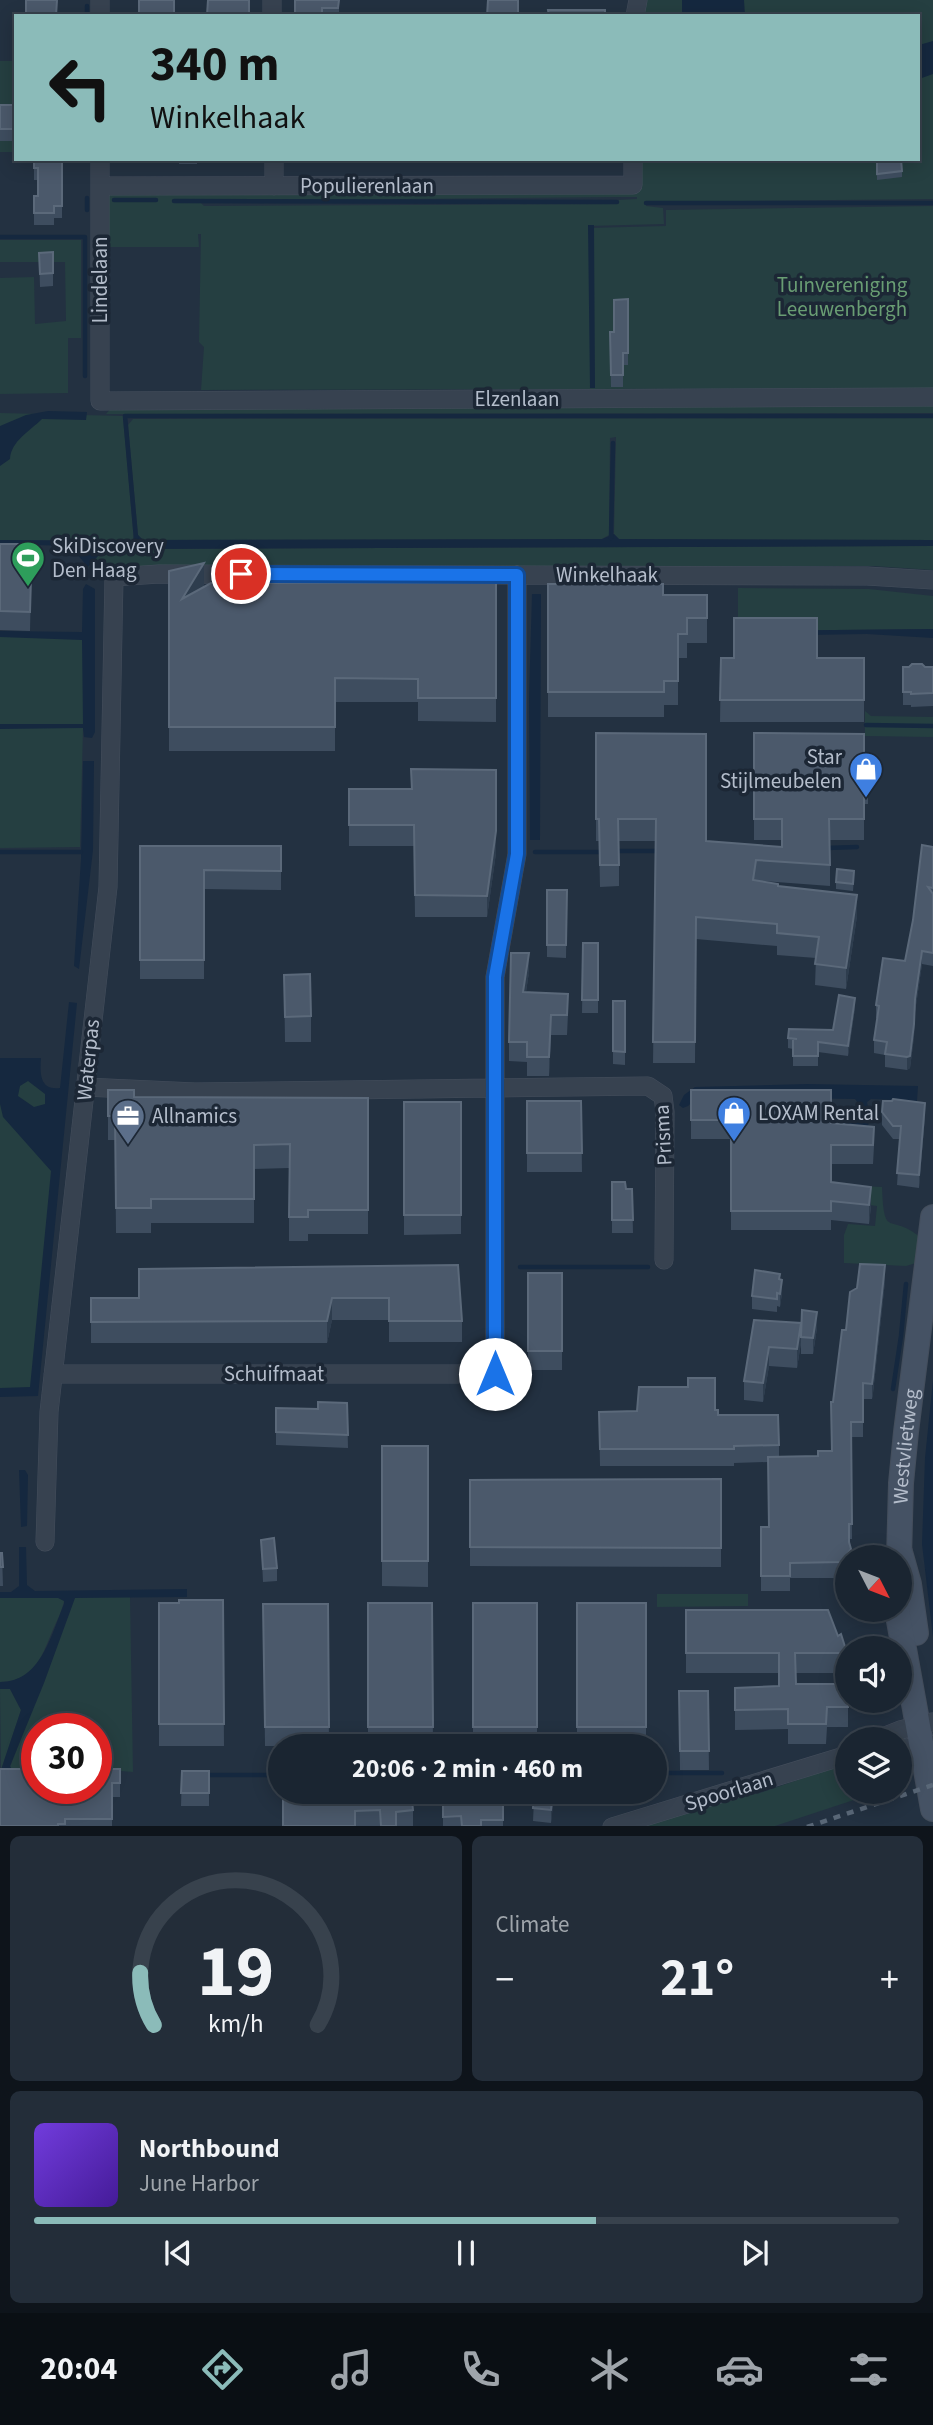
<!DOCTYPE html>
<meta charset="utf-8">
<style>
body{margin:0;font-family:"Source Sans 3",sans-serif;background:#232d39;color:#f1f3f6;height:100vh;display:flex;flex-direction:column;font-size:26px;white-space:nowrap}
*{box-sizing:border-box;margin:0}
p{font-size:23px;color:#9fa5ab}
.icon{flex:none;width:38px;height:38px;fill:none;stroke:currentColor;stroke-width:2;stroke-linecap:round;stroke-linejoin:round}
.map{position:relative;height:1826px;overflow:hidden}
.sheet{display:flex;flex-direction:column;gap:10px;padding:10px;background:#0e141b;flex:1}
.sheet>*{flex:none}
.top-card{position:absolute;left:14px;top:14px;width:906px;height:147px;border-radius:0px;box-shadow:0 4px 18px #0003,0 0 0 2px #38424d;background:#8bbbb9;color:#111;overflow:hidden}
.needle{width:46px;rotate:132deg}
.buttons{position:absolute;left:835px;top:1545px;display:grid;gap:14px}
.buttons a{display:grid;place-items:center;width:77px;height:77px;border-radius:50%;background:#1a2531;box-shadow:0 4px 18px #0003,0 0 0 2px #38424d;font-size:35px}
.speed{position:absolute;left:21px;top:1713px;display:flex;gap:14px;font-size:35px;font-weight:700;text-align:center}
.speed>*{display:grid;place-content:center;width:91px;height:91px;border-radius:50%;background:#1a2531;box-shadow:0 4px 18px #0003,0 0 0 2px #38424d;line-height:1}
.speed .limit{border:10px solid #d22;background:#fff;color:#111}
.pin{position:absolute;display:grid;place-items:center;width:60px;height:60px;color:#fff;margin:-30px;border:4px solid #fff;border-radius:50%;box-shadow:0 2px 7px #0007}
.me{position:absolute;width:77px;margin:-38px;rotate:0deg;stroke-linejoin:round;filter:drop-shadow(0 0 5px #0008)}
.turn{display:flex;align-items:center;gap:24px;height:147px;padding:0 21px;font-size:32px}
.turn .icon{width:91px;height:91px;stroke-width:2.5}
.turn b{display:block;font-size:49px;line-height:60px}
.big{font-size:52px;font-weight:700;line-height:1.1}
.sheet .tile{flex:1;display:flex;flex-direction:column;justify-content:center;gap:10px;min-width:0;padding:0 24px;border-radius:10px;background:#232d39}
.sheet .dial{align-items:center;gap:0}
.dial svg{height:182px;overflow:visible;fill:none;stroke:#38424d;stroke-width:7;stroke-linecap:round;text-anchor:middle}
.dial text{fill:#f1f3f6;stroke:none}
.song{display:flex;align-items:center;gap:21px}
.cover{width:84px;height:84px;border-radius:10px;background:linear-gradient(135deg,hsl(260 70% 55%),hsl(260 70% 35%))}
.played{height:7px;border-radius:4px;background:linear-gradient(90deg,#8bbbb9 65%,#38424d 65%)}
.keys{display:flex;justify-content:space-around;direction:ltr}
.heat{display:flex;justify-content:space-between;align-items:center;font-size:38px;direction:ltr}
.sheet .tiles{flex:1;display:grid;gap:10px;grid-template-columns:1fr 1fr}
.tile:last-child{grid-column:span 2}
.trip{position:absolute;left:268px;top:1734px;width:399px;height:70px;border-radius:35px;background:#1a2531;box-shadow:0 4px 18px #0003,0 0 0 2px #38424d;font-weight:700;line-height:70px;text-align:center}
.dock{display:flex;height:112px;justify-content:space-around;align-items:center;background:#0a0f14;color:#9fa5ab}
.dock .icon{width:49px;height:49px}
.dock .selected{color:#8bbbb9}
.dock b{font-size:32px;color:#f1f3f6}
.map>svg:first-child{display:block}
</style>
<div class="map">
<svg width="933" height="1827" viewBox="0 0 933 1827">
<rect width="100%" height="100%" fill="#233141"/>
<!-- green -->
<path fill="#253f41" fill-rule="evenodd" d="M643 0H933V199L646 202V206L663 208 664 224 588 226V228L666 226V210L933 206V388L201 390 204 347 199 342 201 234H198L199 247H110L107 243V198L112 194 637 192 638 159H919V16H641ZM622 197H637V199L618 200V204L204 206 201 203 173 202V199L209 201Z
M0 61H16V152H0Z
M0 240H81V338H68V393L0 394V278L34 277 35 324 66 321 65 262H0Z
M933 404V413L106 414 112 407Z
M0 413 123 416 134 541 0 540Z
M933 418V540L619 539 614 534 616 437 610 438 609 535 602 539 143 540 138 535 128 425 133 419Z
M900 546H933V570L874 566 88 567 106 547 135 549Z
M738 588 869 589 933 596V629L738 631Z
M0 633 92 634 83 729 80 847 0 848Z
M865 711 871 716 933 717V737L865 736Z
M0 1063H30L61 1117 34 1394H0Z
M861 1186 882 1187C884 1241 890 1212 920 1237L916 1263 906 1266 844 1263V1235L848 1224 875 1226 877 1206 854 1203Z
M657 1594H748V1606L657 1607Z
M75 1597H130L133 1772 96 1769V1729H37V1770H12L10 1767Z
M0 1598H59L64 1601C62 1612 56 1622 52 1632 41 1658 34 1682 0 1682Z
M0 1689H10L21 1710 1 1770Z
M847 1763V1792H878L775 1826 638 1827 717 1801 760 1793Z"/>
<!-- water -->
<path fill="#15283f" fill-rule="evenodd" d="M682 0H744L745 16H682Z
M933 41V74L919 79V45Z
M588 225H594L595 388H590Z
M48 411 87 412 86 420 42 419C30 431 11 441 10 459L0 466V426L26 415Z
M135 532 143 540 602 539 614 534 619 539 933 540V546L135 549 106 547 88 567 70 546 0 544V540L133 541Z
M86 584 95 589V732L92 738 84 737 83 728 0 729V724H83L82 640 0 637V631L82 632 83 589Z
M532 594H541L540 840H530L529 697Z
M933 629V638L867 634 739 636 738 631Z
M83 761H94L93 850 79 969 74 966 81 859Z
M69 1002 77 1003 38 1396 0 1397V1388L30 1387 51 1171 3 1117 0 1104V1058H41C40 1072 39 1091 60 1088ZM28 1081 45 1094V1104L34 1107 18 1096 20 1086Z
M807 1084 918 1086 917 1101 871 1099 867 1102 870 1118 867 1130H837L841 1122 837 1111 847 1106H857L859 1104 855 1099 697 1097 688 1106 683 1108 679 1105 684 1095 695 1087Z
M933 1380V1637L922 1544 925 1458Z
M19 1470H25L28 1475 27 1526 21 1527Z
M19 1547H26L27 1585 35 1591 187 1589V1597L75 1598 44 1683 10 1766 12 1770H1L21 1710 10 1689H0V1682C41 1682 51 1635 64 1604V1601L58 1598H0V1592H11L19 1586Z"/>
<g fill="none" stroke-linecap="round" stroke-linejoin="round">
<!-- stream -->
<path stroke="#15283f" stroke-width="4.5" d="M87 16V6
M87 198V210
M114 200H156
M174 201 617 202
M646 203H933
M0 237H85V376
M136 538 125 416H933
M611 538 613 443
M866 725 933 726
M826 848 857 847
M616 851H660
M0 852H81
M535 852H604
M520 1267H648
M893 1389 901 1336 906 1284
M654 1773H722
M204 1775H280"/>
<!-- street casing -->
<g stroke="#444e5c" stroke-width="19">
<path id="street" d="M272 0V16
M100 16V0
M635 16 638 0
M100 159V401L933 397
M274 159V186
M100 186 633 185V159
M85 1087 195 1092 648 1086 663 1096 665 1112 664 1260
M53 1374H495V977L517 854V575
M45 1542 49 1412 108 887 114 577 159 574 867 576 933 580
M875 1740 900 1730 932 1722
M900 1749 931 1745
M612 1827 847 1755"/>
</g>
<!-- secondary casing -->
<g stroke="#444e5c" stroke-width="26">
<g id="secondary">
<path d="M900 1552 909 1584 916 1633"/>
<path id="s1" d="M899 1558 901 1483 906 1432 933 1217"/>
<path d="M897 1610 933 1809"/>
</g>
</g>
<!-- street -->
<use href="#street" stroke="#374250" stroke-width="18"/>
<!-- secondary -->
<use href="#secondary" stroke="#455264" stroke-width="24"/>
<!-- rail -->
<path stroke="#596777" stroke-width="4.5" stroke-dasharray="7 7" stroke-linecap="butt" d="M807 1827 933 1785"/>
</g>
<!-- wall -->
<path fill="#3e4d5f" d="M339 0V16H295Z
M0 105H16V141H0Z
M26 159 62 160V218H54V225H34V196H38V180H34V161H26Z
M179 159H197V164H179Z
M559 159H609V163H559Z
M902 171V177L877 180V174Z
M53 252V286L40 287 39 253Z
M628 299V365H623V387H611L610 332H614Z
M0 544H32L30 631 0 630Z
M169 571 204 587 496 583V722L418 721V702H335V751H169Z
M548 584 663 595H707V643H687V658H678V705H664V717H548Z
M721 658H864V722H720Z
M903 667H933V706L911 707V705H903Z
M596 733 706 841 782 847V840H754V733L864 770H868V804H864V840H830V886L763 881 857 916 846 989 815 985 816 958 777 955V946L696 939 695 1063H653L656 841H619V886L600 887 599 841H596Z
M349 789 496 853 487 917H415L414 846H349Z
M140 846H281V890L204 889V979H140Z
M933 847V966L922 964 915 1012 914 1037 910 1068 907 1070 885 1067V1055L874 1053V1040L877 1018H876V1005L905 961Z
M854 877 853 891 836 889V882Z
M547 890H567L566 958 547 957Z
M583 943H598V1013H582Z
M529 972 526 992 568 1014 567 1035H551L549 1076H527V1062L509 1061V1042Z
M284 975 311 1016V1042H285Z
M613 1001H625V1065L613 1064Z
M855 1008 848 1056 818 1052V1066H793V1049L788 1048V1038L833 1030Z
M108 1090 134 1097 368 1098V1234H308V1241H289V1168L254 1169V1223H151V1233H116L115 1140H108Z
M691 1090 831 1123 874 1146 873 1164H831V1182L871 1206 869 1224 831 1220V1230H731V1139H691Z
M527 1101H581L582 1172H527Z
M404 1102H461V1234L404 1235Z
M882 1112 925 1116 919 1188 897 1185 900 1139H893L882 1125Z
M612 1182 626 1189H632L633 1233H612Z
M458 1265 462 1321V1342H389V1320H332L327 1343H91V1298H139Z
M528 1273H562V1370H528Z
M780 1279 782 1293 780 1307 777 1306V1312L752 1309V1296Z
M885 1281 873 1393 872 1399H863V1437H851L852 1539H849L851 1558H847V1569L841 1578H790V1591H761V1527H769L768 1462 734 1463V1466H600L599 1412 715 1410 718 1415 779 1445V1457L818 1456 832 1451 833 1402 846 1330Z
M754 1320 801 1336 817 1328 813 1354H801V1343L797 1368 769 1366 763 1402 744 1400V1381Z
M347 1403 348 1448 276 1445V1408L318 1409Z
M382 1446H428V1587L382 1586Z
M721 1479V1567L470 1566V1480Z
M261 1540 277 1568V1581L263 1582Z
M0 1553H2L3 1586H0Z
M223 1600 224 1746H159V1603Z
M368 1603H432L433 1746H368Z
M473 1603H537V1746H473Z
M577 1603H646V1745H577Z
M263 1604H328L329 1746H265Z
M686 1610 838 1636 847 1651V1673H796V1684L848 1701V1727H827L826 1744H788V1729L735 1730V1688L779 1686V1673H686Z
M679 1691H708L709 1770H680Z
M120 1769V1797H112V1826H0Z
M182 1771H209V1806H181Z
M516 1792H554L551 1823 533 1821 534 1800 516 1799Z
M355 1798 413 1810V1826H283Z
M443 1799 503 1801V1826H443Z"/>
<!-- shaded-wall -->
<path fill="#2e3d4e" d="M204 563V587L182 599Z
M496 831V853L487 917V896Z
M857 895V916L846 989V968Z
M922 951V964L915 1012 914 1037 910 1068 907 1070V1057Z
M529 953V972L523 1011V992Z
M855 998V1008L848 1056V1046Z
M551 1015V1035L549 1076V1057Z
M925 1103V1116L919 1188V1175Z
M871 1187V1206L869 1224V1205Z
M885 1265V1281L873 1393 872 1399V1384Z
M782 1280V1293L780 1307V1294Z
M332 1298V1320L327 1343V1321Z
M817 1312V1328L813 1354V1338Z
M801 1323V1342L797 1368V1349Z
M769 1347V1366L763 1402V1383Z
M851 1549V1558H847V1569L841 1578V1562Z
M553 1792 554 1799 551 1823V1810Z"/>
<!-- building -->
<path fill="#4b596b" stroke="#5b697a" stroke-width="2" d="M26 0H57L56 16H26Z
M139 0H174V15H207L208 0H249V16H139Z
M295 0H339L338 8H322V16H295Z
M488 0H518V16H487Z
M548 10H605V16H549Z
M0 105H16V129H0Z
M34 159 62 160V206H54V213H34V196H38V168H34Z
M877 159H901L902 171 877 174Z
M53 252V273L40 274 39 253Z
M628 299V353H623V375H611L610 332H614V300Z
M0 544H32L30 612 0 611Z
M204 563 182 599 211 583H496V698H418V679L335 678V727H169V571Z
M548 584H663V595H707V618H687V634H678V681H664V692H548Z
M734 618H817V658H864V700H720L721 658H734Z
M912 664H922L925 667H933V693L911 694V692H903V667H909Z
M596 733 706 734V841L782 847V819H754V733L864 734V770H868V783H864V819H829L830 865 756 860 753 880 778 884V886L857 895 846 968 815 964 819 937 777 933V924L696 917 695 1042H653L656 819H618L619 865H600L599 819H596Z
M411 769 496 770V831L487 896 415 895 414 825H349V789H412Z
M922 845 933 847V888L928 887 933 894V953L922 951 915 999 914 1024 910 1056 907 1057 885 1054 887 1042 874 1040 879 1006 876 1005 883 958 905 961 913 920Z
M140 846H281V871L204 870V960H140Z
M837 869 854 871 853 884 836 882Z
M547 890H567L566 945H547Z
M583 943H598V1000H582Z
M511 953H529L523 992 568 994 567 1015H551L549 1057H527V1042H509Z
M310 974 311 1016 285 1017 284 975Z
M839 995 855 998 848 1046 818 1042V1056H793V1039H797L788 1038 789 1029 833 1030Z
M613 1001H625V1052L613 1051Z
M108 1090H134V1097L368 1098V1210H308V1217H289L290 1144 254 1145V1199H151V1208H116L115 1116H108Z
M691 1090H831V1123L874 1127 873 1145H831V1182L871 1187 869 1205 831 1201V1211H731V1120H691Z
M893 1099 925 1103 919 1175 897 1173 901 1126H893L882 1112 883 1101H892Z
M527 1101H581L582 1153H527Z
M404 1102H461V1215H404Z
M612 1182H625L626 1189H632L633 1220H612Z
M860 1264 885 1265 873 1377 872 1384 863 1383V1422H851L852 1524H849V1542L851 1549 841 1562 790 1563V1576H761V1527H769L768 1457 818 1456V1451H832L831 1402H833L842 1330H846L850 1292 857 1288Z
M458 1265 462 1321H389V1298H332L327 1321 91 1322V1298H139V1269Z
M755 1270 780 1274 779 1279 782 1280 780 1294 777 1293V1299L752 1296Z
M528 1273H562V1351H528Z
M802 1310 817 1312 813 1338 801 1337Z
M754 1320 801 1323 797 1349 769 1347 763 1383 744 1381Z
M688 1378H715V1410H718V1415H778L779 1445 734 1446V1449H600L599 1412 637 1411 639 1387H688Z
M318 1402 347 1403 348 1435 276 1432V1408L318 1409Z
M382 1446H428V1561H382Z
M721 1479V1548L470 1547V1480Z
M274 1538 277 1568 263 1569 261 1540Z
M0 1553H2L3 1567H0Z
M179 1600H223L224 1724H159V1603H179Z
M368 1603H432L433 1727H368Z
M473 1603H537V1727H473Z
M577 1603H646V1727H577Z
M263 1604H328L329 1727H265Z
M686 1610H828L838 1636 841 1634 847 1653H795L796 1684H847L848 1707H827L826 1724H788V1709L735 1710V1688L779 1686V1653H686Z
M679 1691H708L709 1751H680Z
M0 1769H37V1788H96V1769H120V1783H112V1819H65V1824H58V1826H0Z
M182 1771H209V1793H181Z
M283 1792H355V1798L398 1796V1792H411L413 1810 396 1812V1826H381L380 1810 355 1811V1826H283Z
M534 1792H553L551 1810 533 1808Z
M443 1799 503 1801V1820H481V1826H462L461 1816 443 1817Z"/>
<g fill="none" stroke-linecap="round" stroke-linejoin="round">
<!-- route casing -->
<g stroke="#114b97" stroke-width="18">
<path id="route" d="M241 574 517 575V854L495 977V1374"/>
</g>
<!-- route -->
<use href="#route" stroke="#1a73e8" stroke-width="12"/>
</g>
<!-- icons -->
<defs>
<g id="stadium-pin" transform="scale(1.75)"><path d="M0 17L-7.5 6A9.5 9.5 0 1 1 7.5 6Z" fill="#2e9e5b" stroke="#1c2735"/><path d="M0-5a6.5 5 0 1 0 0 10a6.5 5 0 1 0 0-10ZM-3.5-1.8h7v3.6h-7Z" fill="#fff"/></g>
<g id="shop-pin" transform="scale(1.75)"><path d="M0 17L-7.5 6A9.5 9.5 0 1 1 7.5 6Z" fill="#3f7fe0" stroke="#1c2735"/><path d="M-5-2.5h2.3a2.7 3.5 0 0 1 5.4 0H5L5.5 6h-11ZM-1.5-2.5h3a1.5 2.3 0 0 0-3 0Z" fill="#fff"/></g>
<g id="office-pin" transform="scale(1.75)"><path d="M0 17L-7.5 6A9.5 9.5 0 1 1 7.5 6Z" fill="#5c6f8a" stroke="#1c2735"/><path d="M-6-3h4V-5.5h4V-3h4V5H-6ZM-1-4.5V-3h2v-1.5ZM-6 0V1H6V0Z" fill="#fff"/></g>
</defs>
<g fill-rule="evenodd">
<use href="#stadium-pin" x="28" y="558"/>
<use href="#shop-pin" x="866" y="769"/>
<use href="#shop-pin" x="734" y="1113"/>
<use href="#office-pin" x="128" y="1116"/>
</g>
<g text-anchor="middle" stroke-width="7" stroke-linejoin="round" paint-order="stroke">
<!-- street labels -->
<g font-size="21" fill="#b4bdcb" stroke="#1c2735">
<text x="367" y="193">Populierenlaan</text>
<text transform="translate(100 280) rotate(-90)" y="7">Lindelaan</text>
<text x="517" y="406">Elzenlaan</text>
<text x="607" y="582">Winkelhaak</text>
<text transform="translate(88 1060) rotate(-84)" y="7">Waterpas</text>
<text transform="translate(663 1135) rotate(-93)" y="7">Prisma</text>
<text x="274" y="1381">Schuifmaat</text>
<text dy="7" stroke="none"><textPath href="#s1" startOffset="112">Westvlietweg</textPath></text>
<text transform="translate(729 1791) rotate(-17)" y="7">Spoorlaan</text>
</g>
<!-- park labels -->
<g font-size="21" fill="#699d73" stroke="#1c2735">
<text x="842" y="292">Tuinvereniging<tspan x="842" dy="24">Leeuwenbergh</tspan></text>
</g>
<!-- poi labels -->
<g font-size="21" fill="#b4bdcb" stroke="#1c2735" text-anchor="start">
<text x="52" y="553">SkiDiscovery<tspan x="52" dy="24">Den Haag</tspan></text>
<text x="842" y="764" text-anchor="end">Star<tspan x="842" dy="24">Stijlmeubelen</tspan></text>
<text x="758" y="1120">LOXAM Rental</text>
<text x="152" y="1123">Allnamics</text>
</g>
</g>
</svg>
<div class="buttons">
<a><svg class="needle" viewBox="-14 -14 28 28"><path d="M0-13l5 13h-10z" fill="#e53935"/><path d="M0 13l5-13h-10z" fill="#9fa5ab"/></svg></a>
<a><svg class="icon" aria-label="sound" viewBox="0 0 24 24"><path d="M4 9h4l5-4v14l-5-4H4zM17 9q2 3 0 6"/></svg></a>
<a><svg class="icon" aria-label="layers" viewBox="0 0 24 24"><path d="M12 4l9 5-9 5-9-5zM3 14l9 5 9-5"/></svg></a>
</div>
<div class="speed"><div class="limit">30</div></div>
<div class="pin" style="left:241px;top:574px;background:#d93025"><svg class="icon" aria-label="arrive" viewBox="0 0 24 24"><path d="M6 21V4h12l-3 4 3 4H6"/></svg></div>
<svg class="me" style="left:495px;top:1374px" viewBox="-20 -20 40 40"><circle r="19" fill="#fff"/><path d="M0-13L10 11 0 6-10 11z" fill="#1a73e8"/></svg>
<div class="trip">20:06 · 2 min · 460 m</div>
<div class="top-card">
<div class="turn"><svg class="icon" aria-label="left" viewBox="0 0 24 24"><path d="M17 20v-9H6M10 6l-5 5 5 5"/></svg><div><b>340 m</b>Winkelhaak</div></div>
</div>
</div>
<section class="sheet">
<div class="tiles">
<div class="tile dial"><svg viewBox="0 0 100 80">
<path d="M14 69A42 42 0 1 1 86 69"/>
<path d="M14 69A42 42 0 0 1 8 46" stroke="#8bbbb9"/>
<text x="50" y="56" font-size="32" font-weight="700">19</text>
<text x="50" y="72" font-size="11">km/h</text>
</svg></div>
<div class="tile"><p>Climate</p>
<div class="heat"><a>−</a><b class="big">21°</b><a>+</a></div>
</div>
<div class="tile">
<div class="song"><i class="cover"></i><div><b>Northbound</b><p>June Harbor</p></div></div>
<div class="played"></div>
<div class="keys"><svg class="icon" aria-label="previous" viewBox="0 0 24 24"><path d="M18 5L8 12l10 7zM5 5v14"/></svg><svg class="icon" aria-label="pause" viewBox="0 0 24 24"><path d="M8 5v14M16 5v14"/></svg><svg class="icon" aria-label="next" viewBox="0 0 24 24"><path d="M6 5l10 7-10 7zM19 5v14"/></svg></div>
</div>
</div>
</section>
<nav class="dock">
<b>20:04</b>
<svg class="icon selected" aria-label="directions" viewBox="0 0 24 24"><path d="M12 3l9 9-9 9-9-9zM9 14v-3h6M13 9l2 2-2 2"/></svg>
<svg class="icon" aria-label="music" viewBox="0 0 24 24"><path d="M9 18V5l10-2v13"/><circle cx="6" cy="18" r="3"/><circle cx="16" cy="16" r="3"/></svg>
<svg class="icon" aria-label="phone" viewBox="0 0 24 24"><path d="M5 4h4l2 5-3 2q2 4 5 5l2-3 5 2v4C11 20 4 13 5 4z"/></svg>
<svg class="icon" aria-label="climate" viewBox="0 0 24 24"><path d="M12 3v18M4 7l16 10M4 17L20 7"/></svg>
<svg class="icon" aria-label="car" viewBox="0 0 24 24"><path d="M5 17H2v-5l4-1 3-4h7l3 4 3 1v5h-3M9 17h6M6 11h13"/><circle cx="7" cy="17" r="2"/><circle cx="17" cy="17" r="2"/></svg>
<svg class="icon" aria-label="filters" viewBox="0 0 24 24"><path d="M4 7h16M4 17h16"/><circle cx="9" cy="7" r="2"/><circle cx="15" cy="17" r="2"/></svg>
</nav>
